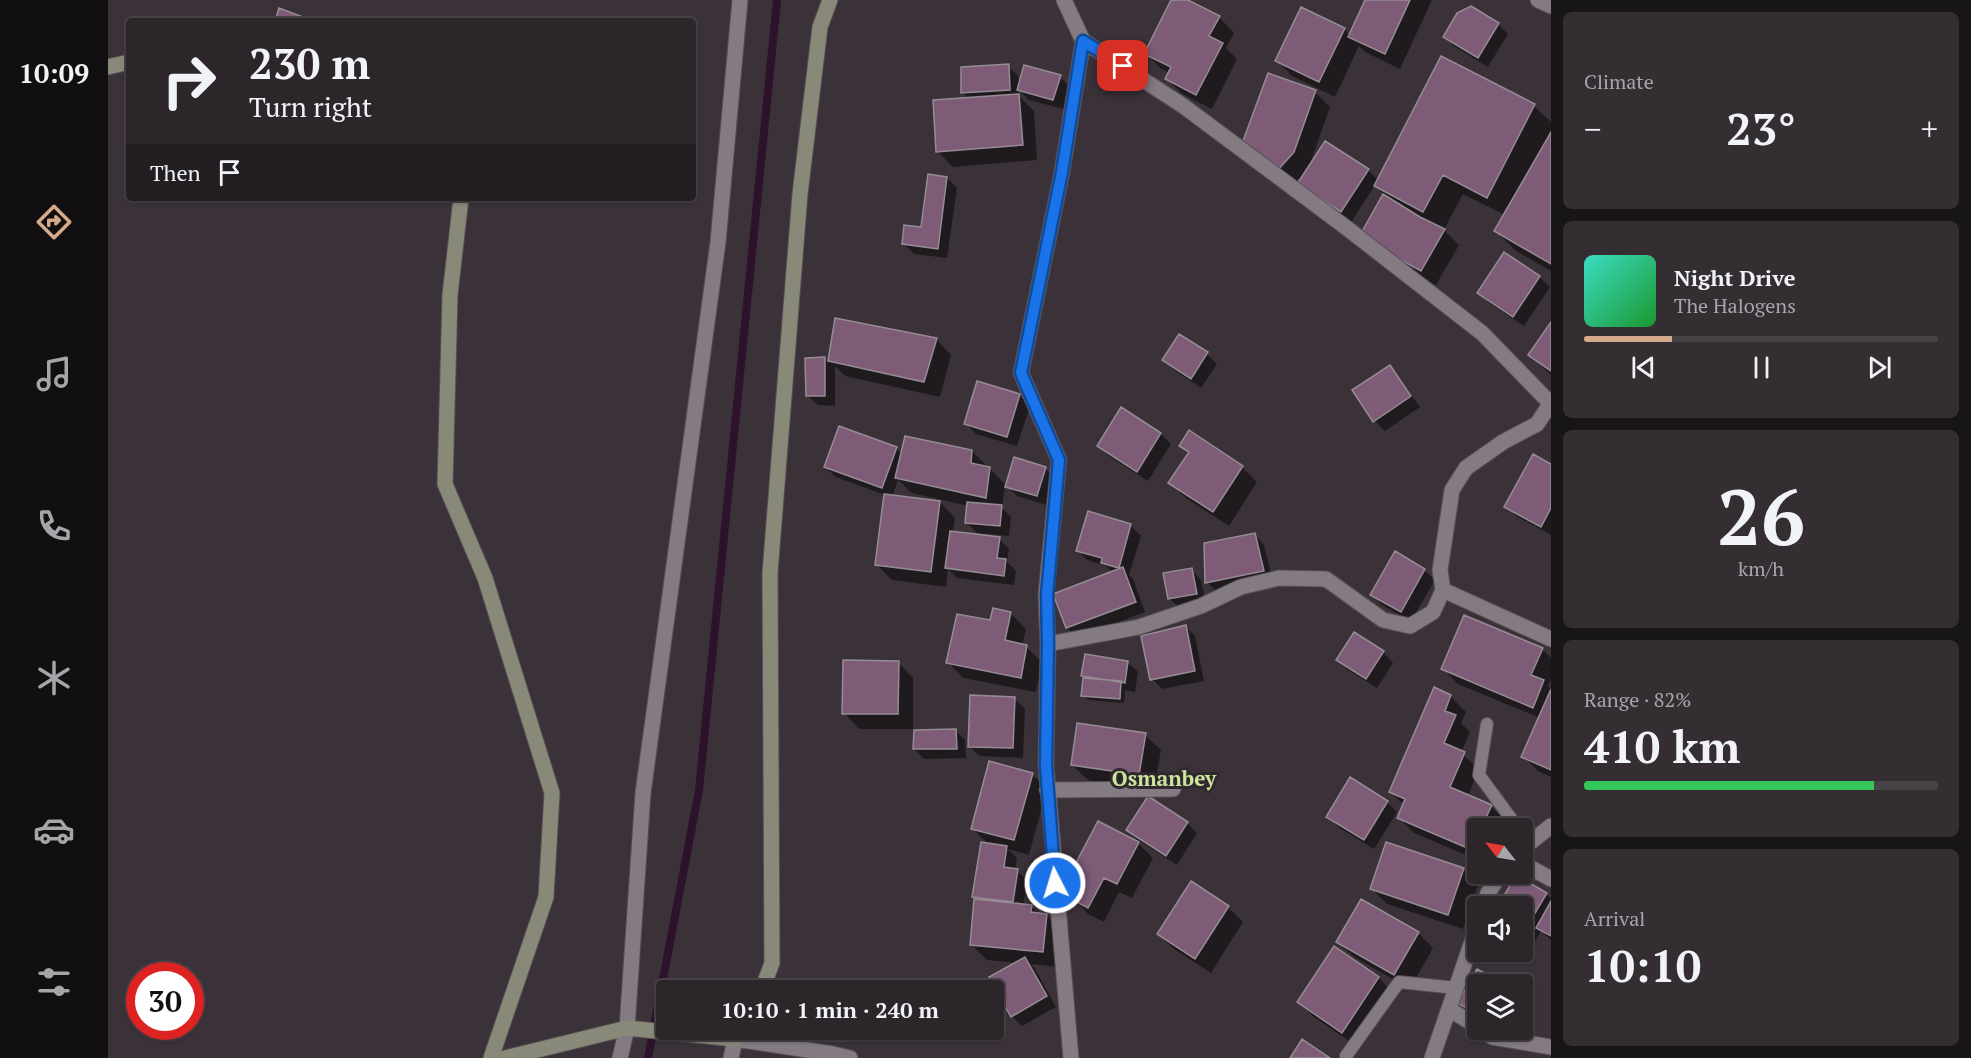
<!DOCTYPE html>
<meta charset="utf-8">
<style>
body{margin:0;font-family:"PT Serif",serif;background:#342e33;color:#f1f3f6;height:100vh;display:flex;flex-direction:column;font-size:22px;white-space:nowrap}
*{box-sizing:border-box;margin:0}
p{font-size:20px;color:#a6a5a9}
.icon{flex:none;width:33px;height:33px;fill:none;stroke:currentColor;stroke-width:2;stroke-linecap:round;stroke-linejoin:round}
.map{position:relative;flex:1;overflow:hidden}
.drawer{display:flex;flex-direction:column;gap:12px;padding:12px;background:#181518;width:420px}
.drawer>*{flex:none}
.guide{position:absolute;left:18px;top:18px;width:570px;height:183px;border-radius:6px;box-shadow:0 2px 4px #0004,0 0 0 2px #484347;background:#2c262b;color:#f1f3f6;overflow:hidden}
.needle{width:39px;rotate:301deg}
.controls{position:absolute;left:1359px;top:818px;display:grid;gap:12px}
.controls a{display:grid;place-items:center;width:66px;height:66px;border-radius:6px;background:#2c262b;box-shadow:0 2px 4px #0004,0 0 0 2px #484347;font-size:30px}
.speed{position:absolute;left:18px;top:962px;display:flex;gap:12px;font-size:30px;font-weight:700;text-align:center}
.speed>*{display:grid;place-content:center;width:78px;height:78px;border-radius:50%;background:#2c262b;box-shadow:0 2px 4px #0004,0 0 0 2px #484347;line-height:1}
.speed .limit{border:9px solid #d22;background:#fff;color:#111}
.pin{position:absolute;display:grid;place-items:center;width:51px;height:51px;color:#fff;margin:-26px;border-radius:12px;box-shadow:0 3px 9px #0006}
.me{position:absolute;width:66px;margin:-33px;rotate:355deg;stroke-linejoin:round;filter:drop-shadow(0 0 4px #0008)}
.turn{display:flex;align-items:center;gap:21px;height:126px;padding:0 24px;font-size:27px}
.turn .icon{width:78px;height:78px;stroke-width:2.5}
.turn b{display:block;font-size:42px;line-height:51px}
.then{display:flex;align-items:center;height:57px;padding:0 24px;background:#0003;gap:12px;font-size:22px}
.big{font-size:45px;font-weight:700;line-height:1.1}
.drawer .card{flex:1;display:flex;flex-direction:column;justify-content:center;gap:9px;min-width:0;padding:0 21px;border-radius:9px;background:#342e33}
.drawer .dial{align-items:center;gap:0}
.dial b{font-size:78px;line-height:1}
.song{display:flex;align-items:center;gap:18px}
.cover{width:72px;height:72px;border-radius:9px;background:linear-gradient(135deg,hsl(170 70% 55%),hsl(130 70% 35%))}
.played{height:6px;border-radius:3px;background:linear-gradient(90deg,#d6ab8b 25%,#484347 25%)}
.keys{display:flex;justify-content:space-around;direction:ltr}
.heat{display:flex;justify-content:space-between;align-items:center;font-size:33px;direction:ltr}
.charge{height:9px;border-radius:4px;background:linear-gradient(90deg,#34c759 82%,#484347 0)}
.trip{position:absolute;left:548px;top:980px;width:348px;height:60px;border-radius:6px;background:#2c262b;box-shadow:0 2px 4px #0004,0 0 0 2px #484347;font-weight:700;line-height:60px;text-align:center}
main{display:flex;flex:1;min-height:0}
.menu{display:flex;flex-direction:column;width:108px;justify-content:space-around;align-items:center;background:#120f11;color:#a6a5a9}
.menu .icon{width:42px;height:42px}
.menu .current{color:#d6ab8b}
.menu b{font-size:27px;color:#f1f3f6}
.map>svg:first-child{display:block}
</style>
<main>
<nav class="menu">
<b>10:09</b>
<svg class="icon current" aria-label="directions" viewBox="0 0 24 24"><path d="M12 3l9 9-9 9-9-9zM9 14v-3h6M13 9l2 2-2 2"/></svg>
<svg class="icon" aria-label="music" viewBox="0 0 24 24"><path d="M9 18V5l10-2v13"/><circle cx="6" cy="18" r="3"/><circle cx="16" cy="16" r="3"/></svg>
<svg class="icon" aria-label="phone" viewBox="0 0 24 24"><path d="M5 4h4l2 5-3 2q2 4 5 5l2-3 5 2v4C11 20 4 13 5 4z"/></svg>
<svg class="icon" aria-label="climate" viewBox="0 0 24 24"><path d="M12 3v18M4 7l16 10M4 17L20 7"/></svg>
<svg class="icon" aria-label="car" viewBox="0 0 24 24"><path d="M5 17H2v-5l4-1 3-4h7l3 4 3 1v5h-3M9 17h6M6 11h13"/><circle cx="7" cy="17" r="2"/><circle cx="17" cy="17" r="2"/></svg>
<svg class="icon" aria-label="filters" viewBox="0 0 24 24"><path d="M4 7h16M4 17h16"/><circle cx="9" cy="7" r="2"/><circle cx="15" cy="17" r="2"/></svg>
</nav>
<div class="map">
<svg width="1443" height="1058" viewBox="0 0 1443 1058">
<rect width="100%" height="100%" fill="#3b3239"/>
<!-- shadow -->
<path fill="#0007" fill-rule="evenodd" d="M1065 0H1077L1111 17 1126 33 1118 48 1129 59 1104 109 1074 94 1059 79 1062 73 1053 69 1038 53Z
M1258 0H1324L1292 69 1257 52 1251 46 1227 97 1184 76 1169 61 1236 29 1242 35Z
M1390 24 1400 34 1380 67 1347 47 1336 37Z
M900 66 910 76 911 87 952 77 962 87 955 109 921 100 911 90V96L926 111 929 160 845 167 829 151 861 99 854 92Z
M1207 92 1222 107 1202 164 1260 170 1271 181 1426 106 1443 122V271L1408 251 1388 231 1397 215 1355 194 1336 230 1351 245 1328 285 1268 252 1276 195 1267 185 1244 221 1201 194 1195 174 1185 185 1153 156Z
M839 178 849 188 839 258 806 254 796 244 815 229Z
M1397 254 1431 277 1442 287 1416 326 1381 303 1371 293Z
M729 320 828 339 843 355 832 397 737 376 727 366V406L710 405 699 395 717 359 721 363Z
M1443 325V375L1422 355Z
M1099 354 1109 364 1093 388 1066 370 1056 360Z
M1281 367 1291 377 1312 407 1277 431 1267 421Z
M870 383 912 396 922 406 909 446 868 434 857 423Z
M1013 410 1053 434 1063 444 1040 481 1001 456 991 446Z
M1073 445 1134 467 1149 482 1121 526 1078 498 1062 483 1082 454Z
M788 448 794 454 864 451 899 486 937 468 948 478 939 505 909 496 897 484 894 508 903 517 901 536 869 533 859 523 860 506 804 493 790 480 784 497 832 502 847 518 845 533 891 539 901 549 899 562 908 571 906 585 849 578 840 569 838 587 784 580 769 565 777 495 728 477 717 467Z
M1443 466V535L1408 516 1398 506Z
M981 513 1023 526 1033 536 1021 575 1025 579 1037 612 969 638 959 628 947 594 1005 573 998 566 979 560 969 550Z
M1146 534 1156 545 1165 581 1109 592 1099 582Z
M1287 554 1316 570 1327 580 1303 621 1274 605 1264 595Z
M1083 569 1093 580 1098 603 1071 608 1061 598Z
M902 613 918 629 914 646 918 647 934 662 928 692 855 678 840 662 884 622Z
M1077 626 1087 636 1096 681 1054 689 1044 679Z
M1246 634 1275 652 1285 663 1269 688 1240 670 1230 660Z
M1434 649 1443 658V679L1440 686 1443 689V777L1430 771 1415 756 1432 718 1350 684 1335 669Z
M790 662 805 678V729H751L736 713Z
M1019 662 1030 672 1027 692 1017 690 1016 703 980 700 975 695 980 680 975 675Z
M1342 696 1358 712 1353 723 1362 732 1353 753 1371 769 1360 796 1383 806 1398 821 1395 828H1370V860L1306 833 1291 818 1296 805 1282 792Z
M907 699 917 709 915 758 871 756 861 746Z
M847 730 857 740 858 758 816 759 806 749Z
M1037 735 1053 750 1046 790 980 780 964 765Z
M924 774 939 789 921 855 900 849 909 858 907 870 919 880 915 906H923L932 914 939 915 954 930 950 967 923 964 927 969 948 1007 914 1026 904 1016 909 963 879 960 863 944 871 901 866 896 881 845 864 828ZM875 897 912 902V905L875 900Z
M1279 802 1289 812 1266 849 1230 827 1220 817Z
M1079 823 1089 833 1069 865 1030 840 1020 830Z
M1030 843 1045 858 1024 898 1011 892 996 922 980 914 965 898 972 885 963 876Z
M1355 869 1370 885 1355 929 1279 904 1264 889Z
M1438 894 1443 899V940L1433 931 1422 950 1414 946V906H1392Z
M1120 907 1135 922 1103 973 1066 949 1050 934Z
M1310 933 1325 948 1302 989 1246 957 1230 942Z
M1226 948 1271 978 1286 994 1250 1047 1206 1017 1191 1002Z
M1369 971 1393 984H1370V1017L1361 1013 1351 1003Z
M1414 996 1427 1007 1414 1029Z
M1391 1029H1414L1409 1039Z"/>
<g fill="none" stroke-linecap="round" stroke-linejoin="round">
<!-- stream -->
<path stroke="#2e112a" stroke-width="8" d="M540 1058 591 790 669 0"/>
</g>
<!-- building -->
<path fill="#7e5c78" stroke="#968c94" stroke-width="1.5" d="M1063 0H1080L1112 16 1101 36 1115 43 1088 95 1057 79 1063 67 1036 54Z
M1257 0H1302L1277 54 1240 37Z
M1363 6 1391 23 1370 58 1335 37 1349 13Z
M1193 7 1237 28 1211 82 1167 61Z
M171 8 205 21H167Z
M1333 56 1427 104 1379 198 1335 175 1315 212 1266 186Z
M901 64 902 90 853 93V67Z
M916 65 953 75 945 100 909 90Z
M1160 73 1208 90 1186 152 1169 171 1135 141Z
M911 94 915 145 828 152 825 100Z
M1443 132V264L1386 231Z
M1217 141 1261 169 1233 212 1189 184Z
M820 174 839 177 830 249 794 244 796 225 813 227Z
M1275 194 1312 217 1337 229 1313 271 1251 237Z
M1396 252 1432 276 1405 317 1369 293Z
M727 318 829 338 816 382 720 361Z
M1443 322V371L1420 355Z
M1071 334 1100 352 1083 379 1054 360Z
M717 357V396H698L697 358Z
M1282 365 1303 396 1265 422 1244 390Z
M869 381 912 394 899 437 856 424Z
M1013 407 1053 433 1029 472 989 446Z
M731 426 789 447 774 488 716 467Z
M1081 430 1135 466 1105 512 1060 483 1081 452 1071 446Z
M797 436 864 450 863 463 882 467 878 498 787 478Z
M1425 454 1443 464V508L1433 527 1396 507Z
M906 457 938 467 929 496 897 487Z
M776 494 832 501 823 572 767 565Z
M859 502 894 505 892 526 857 523Z
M980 511 1023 524 1011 568 993 563 994 558 968 551Z
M842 531 892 537 889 558 898 559 896 576 837 568Z
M1147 533 1156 571 1097 583 1096 543Z
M1287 551 1317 569 1293 612 1262 595Z
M1015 567 1028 602 958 628 945 594Z
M1084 568 1089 594 1060 599 1055 573Z
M885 608 903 612 897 640 919 645 913 678 838 663 849 614 882 620Z
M1356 615 1435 648 1423 675 1436 680 1425 708 1333 669Z
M1078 625 1087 671 1042 680 1033 636Z
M1246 632 1276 651 1258 679 1228 660Z
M977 654 1020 661 1017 683 973 676Z
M735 660 791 661 790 714H734Z
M975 678 1013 681 1012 699 973 696Z
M1326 687 1343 695 1337 711 1348 715 1336 743 1357 752 1342 787 1384 805 1373 828H1370V837L1364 850 1289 818 1297 799 1281 792Z
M1443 689V770L1413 757Z
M862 695 907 697 905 748 860 747Z
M969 723 1038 733 1031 775 963 765Z
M848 729 849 749H805L806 730Z
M881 761 925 773 906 840 863 829Z
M1242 777 1280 801 1256 840 1218 817Z
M1040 796 1080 822 1058 856 1018 830Z
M990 821 1031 842 1009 884 996 878 980 908 963 899 971 882 961 876Z
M873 842 899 846 896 867 910 869 905 902 864 897Z
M1278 842 1356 868 1340 915 1262 889Z
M1408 875 1439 893 1414 935V906H1390Z
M1083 881 1121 906 1087 959 1049 934Z
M866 899 924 905 923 912 939 914 935 952 862 945Z
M1253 899 1311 932 1286 975 1228 942Z
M1443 901V936L1428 928Z
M1226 946 1271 977 1234 1033 1189 1002Z
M917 957 939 996 903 1017 881 977Z
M1369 969 1396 984H1370V1014L1349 1003Z
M1194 1039 1222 1058H1182Z"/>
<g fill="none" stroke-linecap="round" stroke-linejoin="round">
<!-- lane casing -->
<g stroke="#564f54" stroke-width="14">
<path id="lane" d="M1379 724 1371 775 1410 828
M1239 1058 1238 1056 1291 982 1348 988"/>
</g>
<!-- street casing -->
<g stroke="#564f54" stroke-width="17">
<path id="street" d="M956 0 975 41 1074 105 1240 229 1374 333 1443 404
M1430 0 1443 6
M1335 590 1443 639
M940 644 1031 627 1093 606 1133 587 1171 578 1218 579 1275 620 1302 626 1325 612 1335 590 1332 570 1344 490 1358 468 1395 442 1429 424 1443 403
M939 790 1065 789
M1414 849 1443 826
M1414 863 1443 879
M1376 906 1380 893 1393 873
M1341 1009 1370 1027
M1373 1029 1384 1037 1443 1047
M512 1058 519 1028 535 793 610 242 632 0
M623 1058 627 1039 725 1054 742 1058
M963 1058 938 765 940 644 938 595 951 460 913 373 954 172 975 41
M1324 1058 1370 924"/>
</g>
<!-- secondary casing -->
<g stroke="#564f54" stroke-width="17">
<path id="secondary" d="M0 67 21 62
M353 198 342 295 337 484 377 578 444 793 438 897 383 1058
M654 990 664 963 662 573 692 194 712 27 722 0
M397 1058 519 1028 627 1039 639 1029"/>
</g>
<!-- lane -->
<use href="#lane" stroke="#847a82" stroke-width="12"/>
<!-- street -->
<use href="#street" stroke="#847a82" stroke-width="15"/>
<!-- secondary -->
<use href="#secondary" stroke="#888978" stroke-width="15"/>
</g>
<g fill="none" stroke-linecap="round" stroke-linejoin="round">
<!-- route casing -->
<g stroke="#114b97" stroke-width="15">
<path id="route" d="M947 883 938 765 940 644 939 595 951 460 913 373 954 172 975 41 1015 66"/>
</g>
<!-- route -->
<use href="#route" stroke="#1a73e8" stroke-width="10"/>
</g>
<g text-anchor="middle" stroke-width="6" stroke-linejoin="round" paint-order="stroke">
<!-- quarter labels -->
<g font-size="21" font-weight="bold" fill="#cae69c" stroke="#31282f">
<text x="1056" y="786">Osmanbey</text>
</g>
</g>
</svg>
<div class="controls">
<a><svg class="needle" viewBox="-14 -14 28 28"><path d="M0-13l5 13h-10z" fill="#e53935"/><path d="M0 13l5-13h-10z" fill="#a6a5a9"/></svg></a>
<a><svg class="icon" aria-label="sound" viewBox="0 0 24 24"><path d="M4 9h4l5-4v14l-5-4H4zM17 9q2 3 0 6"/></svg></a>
<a><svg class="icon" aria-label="layers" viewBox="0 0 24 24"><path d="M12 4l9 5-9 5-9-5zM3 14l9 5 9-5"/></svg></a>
</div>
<div class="speed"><div class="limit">30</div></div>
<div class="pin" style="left:1015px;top:66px;background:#d93025"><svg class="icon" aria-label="arrive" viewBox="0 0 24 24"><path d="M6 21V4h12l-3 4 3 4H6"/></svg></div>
<svg class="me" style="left:947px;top:883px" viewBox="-20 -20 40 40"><circle r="17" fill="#1a73e8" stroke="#fff" stroke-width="3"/><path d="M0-11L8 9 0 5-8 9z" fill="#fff"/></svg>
<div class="trip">10:10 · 1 min · 240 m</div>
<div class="guide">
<div class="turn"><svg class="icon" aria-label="right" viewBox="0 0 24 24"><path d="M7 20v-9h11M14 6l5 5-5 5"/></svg><div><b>230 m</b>Turn right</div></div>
<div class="then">Then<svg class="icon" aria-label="arrive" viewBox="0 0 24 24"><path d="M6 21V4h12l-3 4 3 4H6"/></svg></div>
</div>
</div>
<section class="drawer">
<div class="card"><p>Climate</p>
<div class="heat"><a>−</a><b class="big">23°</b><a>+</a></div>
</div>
<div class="card">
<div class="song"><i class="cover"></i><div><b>Night Drive</b><p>The Halogens</p></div></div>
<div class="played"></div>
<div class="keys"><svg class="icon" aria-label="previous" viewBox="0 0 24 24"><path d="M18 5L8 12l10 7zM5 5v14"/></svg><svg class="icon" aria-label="pause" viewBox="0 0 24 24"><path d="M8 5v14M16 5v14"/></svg><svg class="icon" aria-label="next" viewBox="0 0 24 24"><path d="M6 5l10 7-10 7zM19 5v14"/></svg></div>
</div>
<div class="card dial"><b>26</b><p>km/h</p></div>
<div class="card"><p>Range · 82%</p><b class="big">410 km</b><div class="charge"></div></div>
<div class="card"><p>Arrival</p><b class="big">10:10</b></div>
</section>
</main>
